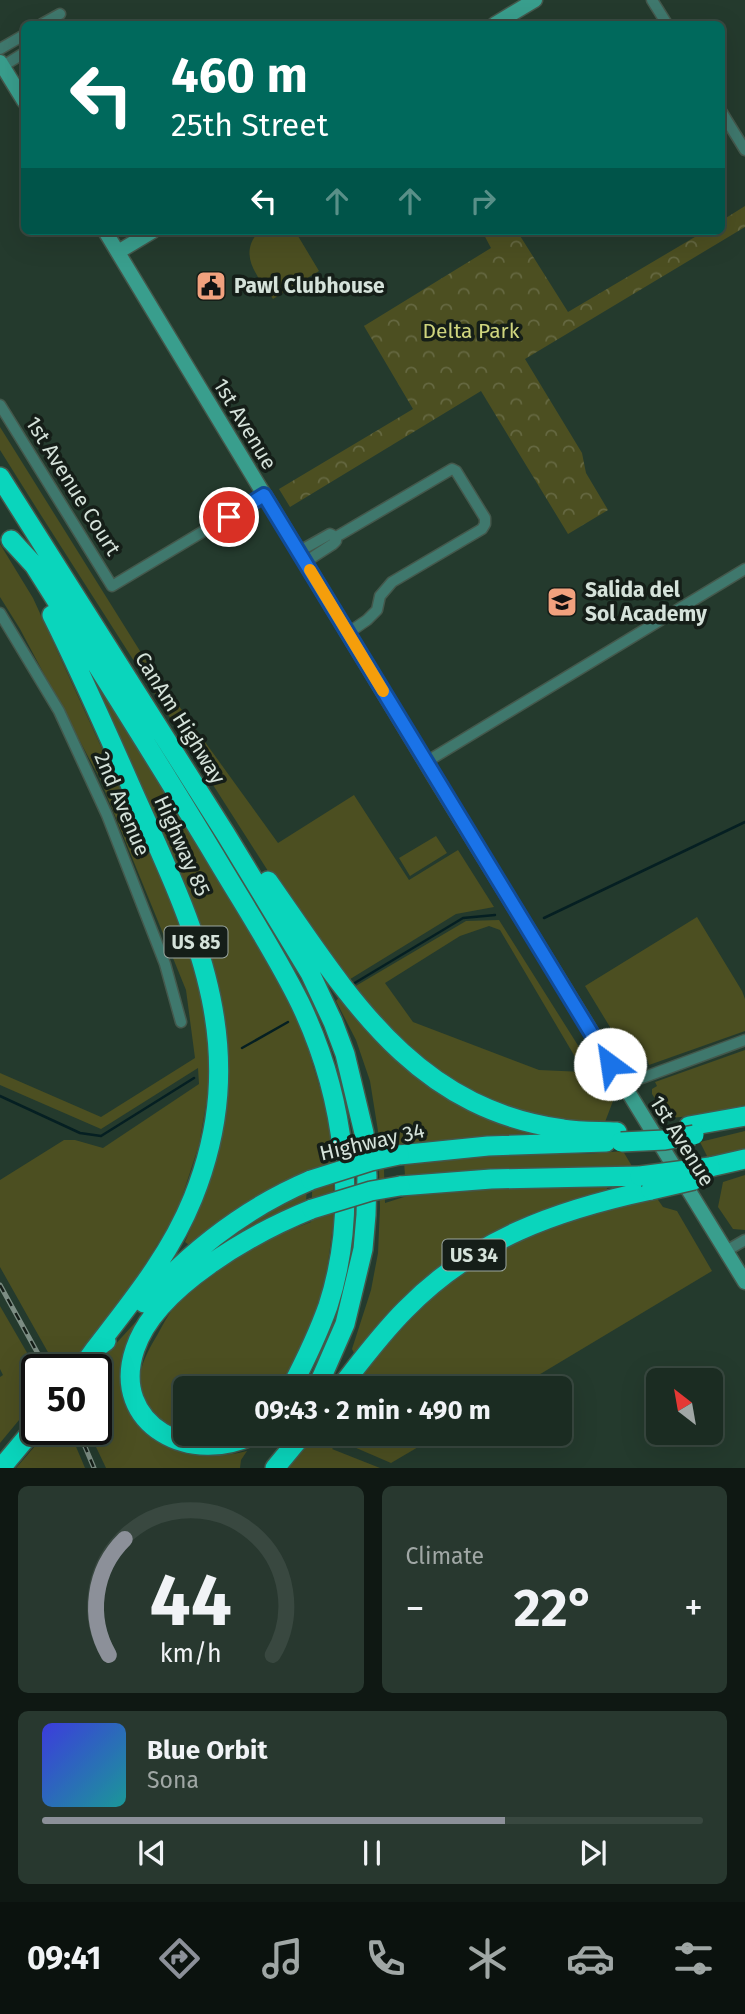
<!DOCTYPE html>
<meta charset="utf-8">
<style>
body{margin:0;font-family:"Fira Sans",sans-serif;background:#28382f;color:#f1f3f6;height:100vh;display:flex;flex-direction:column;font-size:26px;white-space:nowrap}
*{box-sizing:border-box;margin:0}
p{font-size:23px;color:#a0a7a5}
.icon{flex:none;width:38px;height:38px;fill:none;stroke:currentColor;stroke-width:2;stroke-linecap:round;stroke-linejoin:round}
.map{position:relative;height:1468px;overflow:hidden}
.sheet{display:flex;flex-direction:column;gap:18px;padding:18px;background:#0f1813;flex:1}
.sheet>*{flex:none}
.top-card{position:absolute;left:21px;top:21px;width:704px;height:214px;border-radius:10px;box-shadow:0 7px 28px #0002,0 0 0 2px #394840;background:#00695c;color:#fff;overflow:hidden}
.needle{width:46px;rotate:329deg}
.buttons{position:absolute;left:646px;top:1368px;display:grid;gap:14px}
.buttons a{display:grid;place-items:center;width:77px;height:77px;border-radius:10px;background:#1b2c22;box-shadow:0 7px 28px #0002,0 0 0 2px #394840;font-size:35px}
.speed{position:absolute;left:21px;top:1354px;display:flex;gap:14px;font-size:35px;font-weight:700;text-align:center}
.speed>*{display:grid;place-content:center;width:91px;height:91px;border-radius:50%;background:#1b2c22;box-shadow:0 7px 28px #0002,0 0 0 2px #394840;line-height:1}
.speed .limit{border:4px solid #111;border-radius:10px;background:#fff;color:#111}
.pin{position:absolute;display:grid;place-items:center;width:60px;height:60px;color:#fff;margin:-30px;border:4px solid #fff;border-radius:50%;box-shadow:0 2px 7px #0007}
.me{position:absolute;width:77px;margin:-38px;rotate:329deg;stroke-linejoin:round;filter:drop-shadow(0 0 5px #0008)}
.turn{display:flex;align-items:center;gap:24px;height:147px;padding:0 35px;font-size:32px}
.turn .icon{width:91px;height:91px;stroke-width:2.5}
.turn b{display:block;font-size:49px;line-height:60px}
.lanes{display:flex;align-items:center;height:66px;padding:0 35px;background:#0003;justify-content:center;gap:35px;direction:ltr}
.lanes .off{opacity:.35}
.big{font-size:52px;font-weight:700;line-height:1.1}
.sheet .card{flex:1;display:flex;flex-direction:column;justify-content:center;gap:10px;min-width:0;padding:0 24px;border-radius:10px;background:#28382f}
.sheet .dial{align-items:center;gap:0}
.dial svg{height:182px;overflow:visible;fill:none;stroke:#394840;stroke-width:7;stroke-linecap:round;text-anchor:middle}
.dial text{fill:#f1f3f6;stroke:none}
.song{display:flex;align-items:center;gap:21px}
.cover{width:84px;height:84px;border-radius:10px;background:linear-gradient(135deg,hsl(240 70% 55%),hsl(180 70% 35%))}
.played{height:7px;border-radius:4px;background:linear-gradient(90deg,#8c9099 70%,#394840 70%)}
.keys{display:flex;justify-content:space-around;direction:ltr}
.heat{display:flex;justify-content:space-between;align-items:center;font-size:38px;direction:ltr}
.sheet .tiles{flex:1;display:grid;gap:18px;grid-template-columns:1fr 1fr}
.card:last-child{grid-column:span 2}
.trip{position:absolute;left:173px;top:1376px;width:399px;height:70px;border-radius:10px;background:#1b2c22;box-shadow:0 7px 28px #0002,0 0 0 2px #394840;font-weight:700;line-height:70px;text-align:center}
.menu{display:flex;height:112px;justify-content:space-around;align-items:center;background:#0b120e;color:#a0a7a5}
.menu .icon{width:49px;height:49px}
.menu .on{color:#8c9099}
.menu b{font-size:32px;color:#f1f3f6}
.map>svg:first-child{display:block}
</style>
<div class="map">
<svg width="745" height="1468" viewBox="0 0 745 1468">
<defs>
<pattern id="park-crowns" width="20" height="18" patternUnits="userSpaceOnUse" patternTransform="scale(1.75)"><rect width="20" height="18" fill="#4c4f21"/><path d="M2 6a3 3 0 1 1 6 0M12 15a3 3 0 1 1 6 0" fill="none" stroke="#656841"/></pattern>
</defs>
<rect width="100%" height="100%" fill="#243a2d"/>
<!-- grass -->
<path fill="#4c4f21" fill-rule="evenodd" d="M259 231H295L319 271 273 299C258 276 237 256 259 231Z
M0 427 145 659 278 843 354 795 409 880 458 850 494 907 456 914 347 981 275 882 37 509 0 450Z
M0 544 33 598 168 893 182 929 208 1022 210 1082 199 1145 177 1212 138 1276 90 1370H58L0 1267V1180L64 1140H75L103 1148 199 1084 198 1068 101 1129 0 1085V1073L101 1117 195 1058 186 990 100 779 20 629 0 597Z
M92 670 281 983 300 1023 330 1121 333 1148 334 1219 324 1291 295 1364 278 1388H186V1433H227L216 1439 183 1442C174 1433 149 1414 144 1405 132 1386 143 1360 152 1344 160 1331 166 1317 175 1306 207 1266 264 1239 311 1222L313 1168 254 1198 189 1245 185 1242 200 1206 219 1146 229 1066 220 989 190 900 88 671Z
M436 836 447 853 410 876 399 858Z
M697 917 742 991 745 999V1031L649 1065 647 1059 636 1063 630 1060 585 986Z
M499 920 613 1101 605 1122 565 1121 508 1108 449 1081 398 1040 354 987 466 921ZM489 926 500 930 584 1072 539 1070 413 1022 385 983 460 936Z
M340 996C381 1044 419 1086 478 1114 505 1126 537 1129 566 1135L452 1140 400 1146 383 1138 385 1203 426 1190 585 1184 609 1186 603 1194 530 1214 479 1241 426 1279 354 1353 352 1349 371 1290 378 1253 380 1208 378 1131 370 1081 356 1040 336 1001Z
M745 1050V1105L695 1116 668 1118 652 1094V1089L657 1086 655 1082Z
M745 1131V1153L710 1162 700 1142Z
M623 1151 633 1168 405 1176 404 1161 520 1152 587 1154Z
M745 1175V1230L733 1229 718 1207 723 1182Z
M307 1187 306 1201 256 1224 160 1290 196 1257Z
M656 1197 663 1207 677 1211 712 1271 517 1388H351C412 1315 460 1258 553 1225 586 1213 622 1206 656 1197Z
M0 1306 37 1370V1406L34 1402 0 1443V1377L3 1375 0 1369Z
M142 1315C135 1329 126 1344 123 1360 109 1430 186 1468 247 1451L241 1460 240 1468H106L88 1430H96V1370H92Z
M49 1430H69L85 1468H16Z
M314 1433H442L391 1463 340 1441 332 1449 380 1468H287Z"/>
<!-- park -->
<path fill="url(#park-crowns)" d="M745 206V227L525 359 582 453 586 473 608 510 568 534 481 391 290 507 279 489 413 409 364 326 491 248 482 231H517L568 312 705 231H721V221Z"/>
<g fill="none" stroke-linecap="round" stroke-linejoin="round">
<!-- stream -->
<path stroke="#051f22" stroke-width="2.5" d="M544 918 745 822
M353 984 463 918 495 915
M242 1048 288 1022
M0 1096 80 1133 101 1136 194 1078"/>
<!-- street casing -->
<g stroke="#44584c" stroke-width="13">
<path id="street" d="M652 0 667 24
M42 24 60 14
M0 49 24 35
M3 66 24 53
M721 111 745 150
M0 405 112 586 264 495
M336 537 452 469 456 471 485 518V524L482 529 392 582 380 596 377 610 367 620 348 633
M298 552 330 534 336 537V541L333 544 305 562
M0 613 59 711 107 815 165 964 181 1022
M426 762 745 569
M623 1085 745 1040
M726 1251 745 1240"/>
</g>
<!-- secondary casing -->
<g stroke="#44584c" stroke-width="17">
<path id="secondary" d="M495 24 535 0
M0 62 24 101
M105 231 434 776 745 1282
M118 252 153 231"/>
</g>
<!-- highway casing -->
<g stroke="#44584c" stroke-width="22">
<path id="highway" d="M0 477 225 833 310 973 333 1022 345 1054 364 1133 367 1176 366 1215 363 1249 345 1324 317 1388
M11 540 34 565C95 662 156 758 215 856 244 905 275 952 300 1003 344 1095 360 1207 328 1306 318 1334 305 1361 291 1388
M52 615C82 675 109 737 136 798 197 933 253 1049 193 1198 170 1255 132 1301 95 1349
M268 881C348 995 412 1108 563 1129 581 1132 599 1131 617 1132
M689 1126 745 1116
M399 1155 488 1146 606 1142
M710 1167 745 1159
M400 1186 491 1179 640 1176
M144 1303C192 1249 245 1208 311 1180
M80 1370 95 1349 106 1341
M340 1388C361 1361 381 1334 405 1310 474 1239 557 1210 651 1190
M256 1433C193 1468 109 1425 135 1349 155 1287 255 1232 312 1209
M1 1468 37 1425
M275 1468 304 1433"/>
</g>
<!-- street -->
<use href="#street" stroke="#3f786d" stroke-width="10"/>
<!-- secondary -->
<use href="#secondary" stroke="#399e8d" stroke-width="14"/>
<!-- highway -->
<use href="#highway" stroke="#0ad5bc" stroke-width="19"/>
<!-- rail casing -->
<g stroke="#7c8d83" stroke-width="5">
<path id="rail" d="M0 1285 47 1370
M78 1430 94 1468"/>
</g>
<!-- rail -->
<use href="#rail" stroke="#151e18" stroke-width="2.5" stroke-dasharray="8" stroke-linecap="butt"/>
<!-- highway-bridge casing -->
<g stroke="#44584c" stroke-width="22" stroke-linecap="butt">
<path id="highway-bridge" d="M621 1142 665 1140 694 1135
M640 1176 710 1167
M311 1180 371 1161 399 1155
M651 1190 694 1180
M312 1209 371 1191 400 1186"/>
</g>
<!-- highway-bridge -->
<use href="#highway-bridge" stroke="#0ad5bc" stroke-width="19"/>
</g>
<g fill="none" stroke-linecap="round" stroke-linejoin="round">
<!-- route casing -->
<g stroke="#114b97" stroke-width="18">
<path id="route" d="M229 517 264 495 610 1064"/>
</g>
<!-- route -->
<use href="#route" stroke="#1a73e8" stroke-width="12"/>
<!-- slow -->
<path stroke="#f59e0b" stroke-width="12" d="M310 570 383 691"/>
</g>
<!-- icons -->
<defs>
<g id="civic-square" transform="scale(1.575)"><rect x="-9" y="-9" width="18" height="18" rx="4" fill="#f1a17e" stroke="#151e18"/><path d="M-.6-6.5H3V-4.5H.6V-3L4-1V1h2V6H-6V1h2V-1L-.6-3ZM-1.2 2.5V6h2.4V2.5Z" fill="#111"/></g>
<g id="school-square" transform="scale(1.575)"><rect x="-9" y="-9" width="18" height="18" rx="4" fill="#f1a17e" stroke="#151e18"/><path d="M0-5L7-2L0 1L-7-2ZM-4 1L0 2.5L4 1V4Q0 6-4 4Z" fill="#111"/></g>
</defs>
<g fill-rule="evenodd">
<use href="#civic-square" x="211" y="286"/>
<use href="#school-square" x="562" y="602"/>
</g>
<g text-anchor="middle" stroke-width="7" stroke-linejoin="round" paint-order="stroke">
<!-- shield labels -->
<g fill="#151e18" stroke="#9ba7a0" stroke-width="2">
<rect x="164.5" y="926.5" width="63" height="31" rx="5"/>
<rect x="442.5" y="1239.5" width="63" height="31" rx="5"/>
</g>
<g font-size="19" font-weight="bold" fill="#d5e2da">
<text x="196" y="949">US 85</text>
<text x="474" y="1262">US 34</text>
</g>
<!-- poi labels -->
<g font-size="21" font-weight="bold" fill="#d5e2da" stroke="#151e18" text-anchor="start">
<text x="234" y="293">Pawl Clubhouse</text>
<text x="585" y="597">Salida del<tspan x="585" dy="24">Sol Academy</tspan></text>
</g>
<!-- park labels -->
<g font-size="21" fill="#cfd57e" stroke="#151e18">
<text x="471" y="338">Delta Park</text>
</g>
<!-- street labels -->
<g font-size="21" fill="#d5e2da" stroke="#151e18">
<text transform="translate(245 424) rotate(59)" y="7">1st Avenue</text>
<text transform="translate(73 486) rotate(58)" y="7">1st Avenue Court</text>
<text transform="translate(180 718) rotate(58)" y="7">CanAm Highway</text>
<text transform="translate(122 804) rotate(67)" y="7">2nd Avenue</text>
<text transform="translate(182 846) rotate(66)" y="7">Highway 85</text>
<text transform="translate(682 1141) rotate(58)" y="7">1st Avenue</text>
<text transform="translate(372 1142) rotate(-13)" y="7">Highway 34</text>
</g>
</g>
</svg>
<div class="buttons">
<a><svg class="needle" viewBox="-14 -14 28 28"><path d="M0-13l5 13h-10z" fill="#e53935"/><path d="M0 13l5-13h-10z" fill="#a0a7a5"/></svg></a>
</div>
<div class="speed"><div class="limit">50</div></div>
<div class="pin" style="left:229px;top:517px;background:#d93025"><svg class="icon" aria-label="arrive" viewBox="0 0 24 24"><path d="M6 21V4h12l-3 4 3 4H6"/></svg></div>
<svg class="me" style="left:610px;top:1064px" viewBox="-20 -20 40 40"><circle r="19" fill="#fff"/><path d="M0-13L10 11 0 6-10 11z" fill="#1a73e8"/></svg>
<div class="trip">09:43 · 2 min · 490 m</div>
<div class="top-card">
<div class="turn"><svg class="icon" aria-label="left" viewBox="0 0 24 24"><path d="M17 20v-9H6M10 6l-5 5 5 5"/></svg><div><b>460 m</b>25th Street</div></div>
<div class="lanes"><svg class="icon" aria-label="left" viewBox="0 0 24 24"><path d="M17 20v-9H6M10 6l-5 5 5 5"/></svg><svg class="icon off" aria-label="ahead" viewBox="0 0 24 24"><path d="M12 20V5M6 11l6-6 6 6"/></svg><svg class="icon off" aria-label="ahead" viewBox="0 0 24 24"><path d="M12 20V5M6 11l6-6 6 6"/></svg><svg class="icon off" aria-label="right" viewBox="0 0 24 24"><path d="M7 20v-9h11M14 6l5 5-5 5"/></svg></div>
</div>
</div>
<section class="sheet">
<div class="tiles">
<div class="card dial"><svg viewBox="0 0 100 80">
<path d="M14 69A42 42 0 1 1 86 69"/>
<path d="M14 69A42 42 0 0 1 21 18" stroke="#8c9099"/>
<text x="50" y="56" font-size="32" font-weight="700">44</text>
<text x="50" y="72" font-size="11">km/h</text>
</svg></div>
<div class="card"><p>Climate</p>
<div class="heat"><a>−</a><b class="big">22°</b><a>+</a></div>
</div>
<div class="card">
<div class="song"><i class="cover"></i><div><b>Blue Orbit</b><p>Sona</p></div></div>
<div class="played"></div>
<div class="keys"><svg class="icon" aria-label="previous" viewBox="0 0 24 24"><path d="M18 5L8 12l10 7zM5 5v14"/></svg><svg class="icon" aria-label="pause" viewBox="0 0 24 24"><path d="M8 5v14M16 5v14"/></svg><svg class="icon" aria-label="next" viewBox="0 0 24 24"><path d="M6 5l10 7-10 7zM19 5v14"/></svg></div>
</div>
</div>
</section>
<nav class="menu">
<b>09:41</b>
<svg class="icon on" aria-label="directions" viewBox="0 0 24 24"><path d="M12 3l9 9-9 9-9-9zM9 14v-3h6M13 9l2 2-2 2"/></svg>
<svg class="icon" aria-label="music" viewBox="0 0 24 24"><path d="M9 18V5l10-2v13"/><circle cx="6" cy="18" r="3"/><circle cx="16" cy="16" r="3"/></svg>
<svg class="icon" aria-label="phone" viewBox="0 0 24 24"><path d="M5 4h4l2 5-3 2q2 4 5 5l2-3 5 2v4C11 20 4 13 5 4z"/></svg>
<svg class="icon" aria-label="climate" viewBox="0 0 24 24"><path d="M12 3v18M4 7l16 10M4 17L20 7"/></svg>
<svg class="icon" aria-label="car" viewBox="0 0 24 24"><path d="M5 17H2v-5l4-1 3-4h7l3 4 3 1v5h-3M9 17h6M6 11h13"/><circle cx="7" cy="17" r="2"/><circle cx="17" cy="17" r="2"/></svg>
<svg class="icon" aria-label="filters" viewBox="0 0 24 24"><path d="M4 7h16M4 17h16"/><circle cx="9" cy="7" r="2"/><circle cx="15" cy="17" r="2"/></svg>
</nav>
